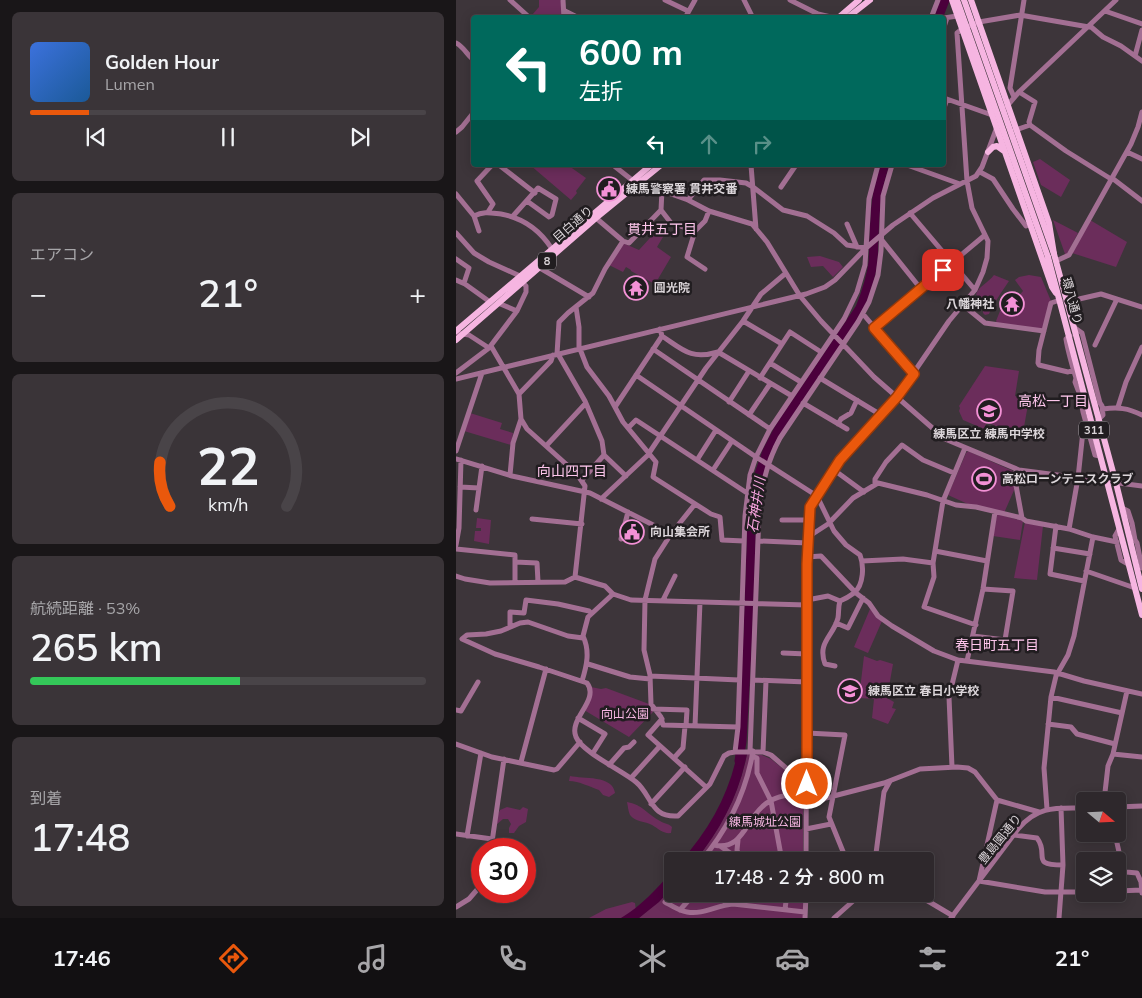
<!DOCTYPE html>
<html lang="ja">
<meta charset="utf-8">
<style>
body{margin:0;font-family:Mulish,"Noto Sans JP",sans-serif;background:#3a3438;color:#f1f3f6;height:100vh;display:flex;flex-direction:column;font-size:19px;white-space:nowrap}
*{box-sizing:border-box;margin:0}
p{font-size:16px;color:#a7a6a9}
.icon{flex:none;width:28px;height:28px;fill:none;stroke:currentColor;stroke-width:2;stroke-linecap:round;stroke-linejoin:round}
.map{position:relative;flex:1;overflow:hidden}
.sheet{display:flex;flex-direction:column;gap:12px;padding:12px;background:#191618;width:456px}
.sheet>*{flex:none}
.top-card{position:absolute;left:15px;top:15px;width:475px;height:152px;border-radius:5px;box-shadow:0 2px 12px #0003,0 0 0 1px #494448;background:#00695c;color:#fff;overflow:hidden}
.needle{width:32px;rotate:109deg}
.tools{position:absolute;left:620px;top:792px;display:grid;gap:10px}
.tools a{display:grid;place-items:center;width:50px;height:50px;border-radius:5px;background:#2e282c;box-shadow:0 2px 12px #0003,0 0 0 1px #494448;font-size:25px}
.speed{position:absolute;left:15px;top:838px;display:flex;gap:10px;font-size:25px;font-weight:700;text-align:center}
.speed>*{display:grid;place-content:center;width:65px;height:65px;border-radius:50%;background:#2e282c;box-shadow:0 2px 12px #0003,0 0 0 1px #494448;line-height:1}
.speed .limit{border:8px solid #d22;background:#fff;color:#111}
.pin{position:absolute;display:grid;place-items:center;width:42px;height:42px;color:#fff;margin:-21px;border-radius:10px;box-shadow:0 2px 8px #0006}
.me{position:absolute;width:55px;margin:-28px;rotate:0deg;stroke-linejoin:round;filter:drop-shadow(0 0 4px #0008)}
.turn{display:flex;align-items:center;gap:18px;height:105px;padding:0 25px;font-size:22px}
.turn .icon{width:65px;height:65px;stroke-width:2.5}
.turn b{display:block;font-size:35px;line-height:42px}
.lanes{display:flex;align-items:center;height:48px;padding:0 25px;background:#0003;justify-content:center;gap:25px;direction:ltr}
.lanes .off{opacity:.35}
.big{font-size:38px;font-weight:600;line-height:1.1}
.sheet .tile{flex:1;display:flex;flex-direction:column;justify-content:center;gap:8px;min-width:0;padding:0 18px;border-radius:8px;background:#3a3438}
.sheet .dial{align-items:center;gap:0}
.dial svg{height:130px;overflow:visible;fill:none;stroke:#494448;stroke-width:7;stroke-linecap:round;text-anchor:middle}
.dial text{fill:#f1f3f6;stroke:none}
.song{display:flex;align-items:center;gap:15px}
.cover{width:60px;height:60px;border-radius:8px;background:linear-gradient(135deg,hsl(220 70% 55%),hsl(210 70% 35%))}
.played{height:5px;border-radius:2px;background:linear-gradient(90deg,#ea580c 15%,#494448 15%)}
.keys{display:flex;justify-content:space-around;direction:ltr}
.heat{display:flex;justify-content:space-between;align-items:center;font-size:28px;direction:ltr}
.charge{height:8px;border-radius:4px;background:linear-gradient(90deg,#34c759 53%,#494448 0)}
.trip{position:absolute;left:208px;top:852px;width:270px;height:50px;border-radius:5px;background:#2e282c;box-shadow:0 2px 12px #0003,0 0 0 1px #494448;font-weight:600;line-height:50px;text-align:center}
.dock{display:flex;height:80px;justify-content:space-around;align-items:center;background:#121012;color:#a7a6a9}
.dock .icon{width:35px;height:35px}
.dock .selected{color:#ea580c}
.dock b{font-size:22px;color:#f1f3f6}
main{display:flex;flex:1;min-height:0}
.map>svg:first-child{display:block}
</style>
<main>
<section class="sheet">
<div class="tile">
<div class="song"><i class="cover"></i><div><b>Golden Hour</b><p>Lumen</p></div></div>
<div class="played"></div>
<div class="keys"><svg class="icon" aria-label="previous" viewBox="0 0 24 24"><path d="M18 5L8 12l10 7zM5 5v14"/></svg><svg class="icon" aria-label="pause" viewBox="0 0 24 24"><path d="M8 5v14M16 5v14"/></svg><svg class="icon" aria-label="next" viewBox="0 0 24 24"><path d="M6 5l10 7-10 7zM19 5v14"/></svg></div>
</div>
<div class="tile"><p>エアコン</p>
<div class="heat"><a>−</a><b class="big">21°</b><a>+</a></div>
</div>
<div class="tile dial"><svg viewBox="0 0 100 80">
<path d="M14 69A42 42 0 1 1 86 69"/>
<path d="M14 69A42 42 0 0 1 8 42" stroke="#ea580c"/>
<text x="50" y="56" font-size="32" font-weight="700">22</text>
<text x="50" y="72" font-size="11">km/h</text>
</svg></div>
<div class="tile"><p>航続距離 · 53%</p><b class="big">265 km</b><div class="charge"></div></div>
<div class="tile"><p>到着</p><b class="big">17:48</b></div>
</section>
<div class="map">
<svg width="686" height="918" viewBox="0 0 686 918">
<rect width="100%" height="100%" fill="#3d353a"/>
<!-- green -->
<path fill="#6b2d5b" d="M83 0H104L106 2V17H79L76 15 83 7Z
M584 159 614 180 605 197 585 185 577 162Z
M74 165H114L113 166 130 178 120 191 121 193 115 200Z
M597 220 622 233 611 254H609Z
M634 220 671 242 660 267 616 253Z
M204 227 210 232 201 247 215 257 202 279 211 285 208 289 175 271V270L170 267 167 272 153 265 167 243 183 250Z
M364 256 383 262 387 267 377 277 367 266 355 267 351 257Z
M538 275 553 281C546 292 538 302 533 314L529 315 527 313V307L520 294C524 285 532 283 538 275Z
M573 275 585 277 595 301 587 328 586 329 541 323 540 321 544 311 549 307 565 312 567 305 559 300 567 291 559 280 563 277Z
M529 366 563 371 559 396 573 399 566 438 531 422 528 429 507 420 503 411 504 408 503 406Z
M14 413 46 423 44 429 57 433 55 445 8 431Z
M512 451 557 471 559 488 548 513 514 505 492 495 510 453Z
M541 514 567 521 564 540 537 536Z
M21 518 35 520 33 544 18 541 19 531H25V528H20Z
M569 522 587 526 581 580 558 578Z
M414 609 426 621 412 653 398 647Z
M408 656 421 661 424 660 437 664 431 698 438 702 436 708 440 709 432 724 416 718 418 699 403 698Z
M135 687 145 689 150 688 193 704 197 712 173 737 128 710Z
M291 754 306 755 315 759 337 777 347 791V861H239C264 829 283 795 291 754Z
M114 776C127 779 157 775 159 793L153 797 147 795 143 790C134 787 123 781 113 781Z
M171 802C186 804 192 815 204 821 209 824 212 823 216 827L215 833C207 834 203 829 196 825 189 821 179 822 174 815 172 811 172 806 171 802Z
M51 807 64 810 67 807 72 809 70 822 63 826 58 833H53V828L55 824 52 819H47L40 825 41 816 44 810Z
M234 894H347V918H183L208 896 221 901 231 897Z
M176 902 179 903 180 911 171 918H133L150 909Z"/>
<!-- water -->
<path fill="#4b003c" d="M291 754C283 795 265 829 239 861H225C253 830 272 796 281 755Z
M216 871V888L203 902 183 918H165C185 906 201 889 216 871Z"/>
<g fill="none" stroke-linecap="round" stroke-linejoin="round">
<!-- river -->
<path stroke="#4b003c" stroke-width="9" d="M482 18 489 0
M283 761 286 741 292 632 296 518 302 477 311 451 323 428 404 308C410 293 415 278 417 262 419 229 417 197 429 165"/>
<!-- minor -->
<path stroke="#a36f93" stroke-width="5" d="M54 0 74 18
M107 0 108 18
M209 0 232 11
M288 0 297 18
M334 0 362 14 379 18
M109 11 123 18
M649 11 686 24
M186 18H187
M229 18 239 0
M475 18 482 0
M488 18 501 16
M634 26 647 37 665 46 686 61
M488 27 491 18
M0 43C8 47 11 55 18 60
M679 56 686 30
M558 97 554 88 568 0
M488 98 536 115
M551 106 563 92 660 0
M488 108 491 99
M574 125 610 151 655 179
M560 130 574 125 573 122 579 102 563 92
M0 132 6 127 18 112
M671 152 686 159
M43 165 79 193
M157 165 176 180 232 200 253 211 296 224 311 242 344 296 365 321 418 377 489 439 563 470 686 486
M295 165 300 229
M451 165 504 184
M524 172 537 179 557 209 570 226 575 224
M656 178 686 201
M325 187 340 165
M206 190 205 210 215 223 239 231
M0 194 18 216 23 231
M232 200 248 180H264L290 183 297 187 327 210 351 216 378 233 391 245 410 248
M32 212 37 204 21 181 36 165
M454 213 519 290
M18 216C28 211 35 213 45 214 67 218 84 230 96 249
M57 216 82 188 100 199 96 215 93 217 71 201
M140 218 167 241 173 243 205 210
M391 224 401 247
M0 233 18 253 33 262 64 276
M425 239 465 289
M0 259 13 268 8 283
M600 261 613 255 675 144 682 127 686 112
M84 268 133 297
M249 269 231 257 239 231 249 221 253 211
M0 280 9 284 34 302
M604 300 595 303 583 350 582 363 583 365 612 372 618 370
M610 302 645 294 686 307
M42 303 61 311
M507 305 529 323 588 331
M120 307 123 327V349
M407 314 458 374
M287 321 326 344
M418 328 529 235
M619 328 626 333 644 403 646 406 647 415 642 420
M204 329 206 336C227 350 235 360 262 352L336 396
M0 333 13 335 33 348
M614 336 610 339C612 352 616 365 620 378L619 382 624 395 627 412 639 455 644 456
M639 345 661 299
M35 346 63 394 65 419 71 429 110 464 123 477 129 486 119 577
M124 349 131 367 153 396 167 422 200 462 197 477 255 514 264 517 266 540 288 541
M197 349 314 429
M101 354 103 322 112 313 137 293 149 269 167 241
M102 354 129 401 146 441 148 455 126 480
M314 363 345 382
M0 373 33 348 61 311 70 292V286L66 282
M180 375 300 457 361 496 378 531 390 545 404 555C408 565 408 585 398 593 394 596 389 599 384 601 382 607 383 612 382 618 377 637 361 642 369 664L379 666
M304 378 334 332 365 352
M364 378 425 415
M0 379 350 294 369 287 379 280 410 248 437 225 477 198 520 176 526 167 541 127
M63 394 95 361 97 355
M273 402 293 371
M347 403 391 429
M159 407 206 336
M662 407 670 382 686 347
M647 409C662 407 672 408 686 415
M293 415 314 384
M382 424 385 419 395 413 401 400
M173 427 180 420 291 493
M90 446 129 404
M509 448 487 501 477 563 478 577 468 607 520 625
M0 451 26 373
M193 453 250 368 287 321 305 294 330 273
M148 455 170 476
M0 459 56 476 134 493 215 534
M241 460 260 430
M560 469 559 480 566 518
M257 470 276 441
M378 470 408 492
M54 475 57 443 65 419
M419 484V479L430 462 446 445 467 460 498 473
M4 487 23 488
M145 499 193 454
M239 504 215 534 199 559 189 600 188 650 194 675 195 704 205 717 207 725 282 727
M666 508 672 511 676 523 679 540 681 543 686 568
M20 510 26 466
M76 519 126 524
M326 520H353
M600 526 594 574 628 581
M613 529 622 478 627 431 632 429
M663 529 659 536 665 560 672 564
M352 537 372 524 397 498 422 483 471 495 500 505 520 507 566 518 570 521 613 529 637 537 661 542
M165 539 172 512
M303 541 352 543
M0 545 3 528 5 460
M597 548 634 554
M0 549 59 555V582
M479 551 531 561
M351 557 365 556 400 593 413 603 422 616 436 626 478 651 502 660 598 672 628 681 686 694
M406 561 447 559 477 563
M59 562 81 563 82 582
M630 571 679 588
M0 576 9 579 34 583 109 582 119 577 142 584 149 586 157 594 175 600 351 605
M207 600 219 576
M351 600 372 596 384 601
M380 623 392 628 407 598
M54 626V612L68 613 70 600 102 604 133 611 135 613
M517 636 549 640 557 591 527 589
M127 638 112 636 72 622 64 623 45 631 30 634 11 635 6 639 39 654 83 667 131 683C144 700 112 719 120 737 126 752 167 771 180 782 196 795 194 818 222 816L254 784 268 756 273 753 279 752H307L315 755 337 774 351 792 358 797 366 799 428 783 464 769 501 767 512 768 519 772 541 800 583 812
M327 653 351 654
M511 661 527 589 539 512
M132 664 174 677 194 679
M194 676 283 680
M297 680 351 682
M126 681C131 665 134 651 127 636L132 617 157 594
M595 697 666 713
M197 709 231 710 230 726
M0 710 5 711 22 682
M122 718 149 734 137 753
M206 719 192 735 250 787
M592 724 615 727 621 734 659 744
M239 726 244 602
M351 733 389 735 373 817 388 854V861
M0 744 36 757 98 770 101 769 124 742
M294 751 303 513C305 486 311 462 324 438L402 322 413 302 422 275 425 251 427 196 436 165
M279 752 282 727 289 516 294 475 300 457 314 429 388 319 401 292 409 265 413 199 422 165
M307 752 310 681
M657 754 686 757
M296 756 301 758V773L315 801 326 861
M218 758 227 748 229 726
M65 762 90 669
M153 765 168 748 173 747 178 742
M496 767 493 697 502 660
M175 778 204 746
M541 800 523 881 589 892H629
M648 801 652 766 657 754 671 691
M195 804 229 767
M661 807 686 806
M591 809 588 768 595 697 600 676 612 655 618 636 637 537
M350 829 375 824
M0 834 36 839
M659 834 667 870 670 872 681 873 685 882 686 893
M558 835 581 838C594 855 573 865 607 865
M11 836 25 753
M282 840 281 850 284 859
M258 845C286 851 289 822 306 807 316 797 333 794 346 794
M264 846 286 861
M35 849 48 759
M245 861C272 829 290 793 297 751
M350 861 351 564 354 507 384 460 441 397 493 321 519 290 527 272 531 258 532 241 516 208 511 181 501 33 506 29 523 22 564 15 633 27
M419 861 428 792 434 781
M661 891 686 890
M438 894 450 896 454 894
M460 894 497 916
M209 902C216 906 223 911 231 912 247 915 261 905 277 904L349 912
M269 904 284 894
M0 907 13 899 26 884
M329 909 331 894
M224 910 238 894
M349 918 350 894
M378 918 396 902 399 894
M495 918 562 829C582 805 601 808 629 808
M603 918 607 865 605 808"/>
<!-- major -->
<path stroke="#f6b5e1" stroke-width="6" d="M496 0 596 287 600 293
M515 0 593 223 598 254 660 483 686 589
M382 18 403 0
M391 18 414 0
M532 152 537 147 541 146 548 151
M592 257 686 615
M0 331 195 165
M0 340 140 218 205 165"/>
<!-- major-bridge -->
<path stroke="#f6b5e1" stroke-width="6" d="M501 0 592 257
M508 0 598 254"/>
</g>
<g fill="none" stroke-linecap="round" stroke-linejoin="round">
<!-- route casing -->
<g stroke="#983908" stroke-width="12">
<path id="route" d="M351 784V564L354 507 384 460 441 397 458 374 418 328 487 270"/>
</g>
<!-- route -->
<use href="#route" stroke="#ea580c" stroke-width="9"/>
</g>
<!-- icons -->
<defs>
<g id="civic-ring" transform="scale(1.25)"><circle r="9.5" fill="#211d20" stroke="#f391d6" stroke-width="1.5"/><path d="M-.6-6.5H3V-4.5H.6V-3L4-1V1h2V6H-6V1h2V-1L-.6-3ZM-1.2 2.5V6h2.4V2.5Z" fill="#f391d6"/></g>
<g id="temple-ring" transform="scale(1.25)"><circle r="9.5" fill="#211d20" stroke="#f391d6" stroke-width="1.5"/><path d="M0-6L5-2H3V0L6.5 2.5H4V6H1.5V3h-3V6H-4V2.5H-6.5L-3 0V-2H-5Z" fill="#f391d6"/></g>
<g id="school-ring" transform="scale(1.25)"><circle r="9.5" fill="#211d20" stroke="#f391d6" stroke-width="1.5"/><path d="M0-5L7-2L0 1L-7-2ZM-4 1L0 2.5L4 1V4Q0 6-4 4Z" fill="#f391d6"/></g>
<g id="stadium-ring" transform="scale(1.25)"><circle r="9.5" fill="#211d20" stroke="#f391d6" stroke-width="1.5"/><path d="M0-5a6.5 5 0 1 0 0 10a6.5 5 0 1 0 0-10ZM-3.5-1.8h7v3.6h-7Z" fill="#f391d6"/></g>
</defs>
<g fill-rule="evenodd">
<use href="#civic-ring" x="153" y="189"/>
<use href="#temple-ring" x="180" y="288"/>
<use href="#temple-ring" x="556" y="304"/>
<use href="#school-ring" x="533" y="411"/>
<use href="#stadium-ring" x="528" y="479"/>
<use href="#civic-ring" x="176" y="532"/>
<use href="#school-ring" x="394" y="691"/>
</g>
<g text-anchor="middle" stroke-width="5" stroke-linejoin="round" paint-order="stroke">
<!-- shield labels -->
<g fill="#211d20" stroke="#a49ea2" stroke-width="1">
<rect x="82" y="252.5" width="18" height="17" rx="4"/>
<rect x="623" y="421.5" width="30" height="17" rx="4"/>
</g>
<g font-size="11" font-weight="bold" fill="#dcd6da">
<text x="91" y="265">8</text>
<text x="638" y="434">311</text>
</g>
<!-- poi labels -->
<g font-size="12" font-weight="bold" fill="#dcd6da" stroke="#211d20" text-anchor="start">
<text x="170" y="193">練馬警察署 貫井交番</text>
<text x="198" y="292">圓光院</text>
<text x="538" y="308" text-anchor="end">八幡神社</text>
<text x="533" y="438" text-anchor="middle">練馬区立 練馬中学校</text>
<text x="546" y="483">高松ローンテニスクラブ</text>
<text x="194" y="536">向山集会所</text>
<text x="412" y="695">練馬区立 春日小学校</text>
</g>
<!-- street labels -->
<g font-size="12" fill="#dcd6da" stroke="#211d20">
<text transform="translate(117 224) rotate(-41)" y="4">目白通り</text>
<text transform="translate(616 301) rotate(75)" y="4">環八通り</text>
<text transform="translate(544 839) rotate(-51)" y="4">豊島園通り</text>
</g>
<!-- park labels -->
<g font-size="12" fill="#f6b6e2" stroke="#211d20">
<text x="169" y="718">向山公園</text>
<text x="309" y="826">練馬城址公園</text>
</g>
<!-- neighbourhood labels -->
<g font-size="14" fill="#fec6ec" stroke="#211d20">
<text x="206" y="234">貫井五丁目</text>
<text x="597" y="406">高松一丁目</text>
<text x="116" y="476">向山四丁目</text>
<text x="541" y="650">春日町五丁目</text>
</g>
<!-- water labels -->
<g font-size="14" font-style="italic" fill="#f9a5e0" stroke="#211d20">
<text transform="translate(300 505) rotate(-82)" y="5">石神井川</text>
</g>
</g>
</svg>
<div class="tools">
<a><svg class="needle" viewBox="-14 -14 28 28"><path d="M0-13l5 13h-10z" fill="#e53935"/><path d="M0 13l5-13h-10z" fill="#a7a6a9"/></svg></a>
<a><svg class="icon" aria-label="layers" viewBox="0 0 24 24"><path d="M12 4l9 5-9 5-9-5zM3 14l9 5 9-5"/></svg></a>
</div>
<div class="speed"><div class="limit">30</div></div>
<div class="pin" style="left:487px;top:270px;background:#d93025"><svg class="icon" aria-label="arrive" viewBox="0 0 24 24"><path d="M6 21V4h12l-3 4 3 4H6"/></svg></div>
<svg class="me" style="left:351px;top:784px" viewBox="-20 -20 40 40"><circle r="17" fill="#ea580c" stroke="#fff" stroke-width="3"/><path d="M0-11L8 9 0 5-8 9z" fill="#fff"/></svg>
<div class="trip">17:48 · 2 分 · 800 m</div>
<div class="top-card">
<div class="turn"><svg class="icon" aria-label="left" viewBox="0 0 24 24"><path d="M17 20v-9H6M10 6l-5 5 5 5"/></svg><div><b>600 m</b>左折</div></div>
<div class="lanes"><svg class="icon" aria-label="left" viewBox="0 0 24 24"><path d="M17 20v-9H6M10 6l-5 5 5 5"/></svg><svg class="icon off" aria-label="ahead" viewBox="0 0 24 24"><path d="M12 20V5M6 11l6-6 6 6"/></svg><svg class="icon off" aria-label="right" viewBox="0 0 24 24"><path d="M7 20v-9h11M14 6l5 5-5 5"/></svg></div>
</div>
</div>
</main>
<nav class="dock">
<b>17:46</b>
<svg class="icon selected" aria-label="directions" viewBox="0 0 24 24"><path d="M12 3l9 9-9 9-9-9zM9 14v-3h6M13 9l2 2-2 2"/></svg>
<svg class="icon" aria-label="music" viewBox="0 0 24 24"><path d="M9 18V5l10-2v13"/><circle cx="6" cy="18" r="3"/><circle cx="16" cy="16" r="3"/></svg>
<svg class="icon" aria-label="phone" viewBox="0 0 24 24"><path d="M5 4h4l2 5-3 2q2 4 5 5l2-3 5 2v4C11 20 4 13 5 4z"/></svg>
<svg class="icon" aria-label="climate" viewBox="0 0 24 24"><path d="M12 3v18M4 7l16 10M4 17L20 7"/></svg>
<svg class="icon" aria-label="car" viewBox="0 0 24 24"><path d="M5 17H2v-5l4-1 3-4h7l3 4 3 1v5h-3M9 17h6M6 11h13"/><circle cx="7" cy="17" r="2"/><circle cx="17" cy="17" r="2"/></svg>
<svg class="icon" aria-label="filters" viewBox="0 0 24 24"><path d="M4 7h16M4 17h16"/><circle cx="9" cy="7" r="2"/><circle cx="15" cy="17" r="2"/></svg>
<b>21°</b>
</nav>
